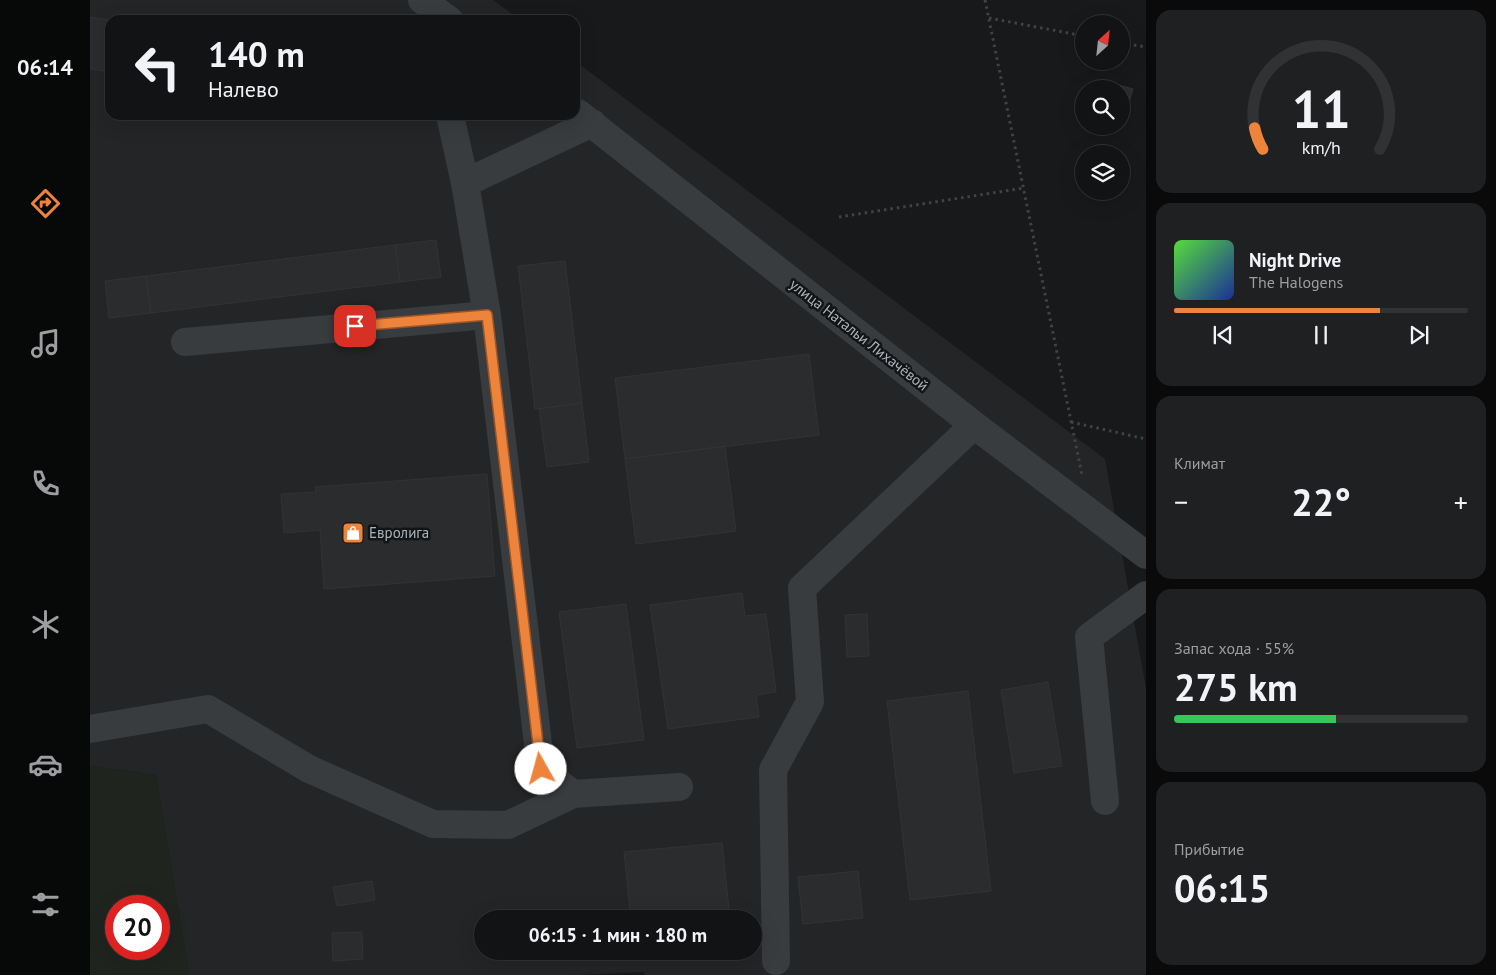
<!DOCTYPE html>
<html lang="ru">
<meta charset="utf-8">
<style>
body{margin:0;font-family:"PT Sans",sans-serif;background:#1f2022;color:#f1f3f6;height:100vh;display:flex;flex-direction:column;font-size:19px;white-space:nowrap}
*{box-sizing:border-box;margin:0}
p{font-size:16px;color:#9c9ea0}
.icon{flex:none;width:28px;height:28px;fill:none;stroke:currentColor;stroke-width:2;stroke-linecap:round;stroke-linejoin:round}
.map{position:relative;flex:1;overflow:hidden}
.panel{display:flex;flex-direction:column;gap:10px;padding:10px;background:#0a0a0b;width:350px}
.panel>*{flex:none}
.guide{position:absolute;left:15px;top:15px;width:475px;height:105px;border-radius:15px;box-shadow:0 5px 20px #0002,0 0 0 1px #313234;background:#121314;color:#f1f3f6;overflow:hidden}
.needle{width:32px;rotate:27deg}
.tools{position:absolute;left:985px;top:15px;display:grid;gap:10px}
.tools a{display:grid;place-items:center;width:55px;height:55px;border-radius:50%;background:#121314;box-shadow:0 5px 20px #0002,0 0 0 1px #313234;font-size:25px}
.speed{position:absolute;left:15px;top:895px;display:flex;gap:10px;font-size:25px;font-weight:700;text-align:center}
.speed>*{display:grid;place-content:center;width:65px;height:65px;border-radius:50%;background:#121314;box-shadow:0 5px 20px #0002,0 0 0 1px #313234;line-height:1}
.speed .limit{border:8px solid #d22;background:#fff;color:#111}
.pin{position:absolute;display:grid;place-items:center;width:42px;height:42px;color:#fff;margin:-21px;border-radius:10px;box-shadow:0 2px 8px #0006}
.me{position:absolute;width:55px;margin:-28px;rotate:353deg;stroke-linejoin:round;filter:drop-shadow(0 0 4px #0008)}
.turn{display:flex;align-items:center;gap:18px;height:105px;padding:0 20px;font-size:22px}
.turn .icon{width:65px;height:65px;stroke-width:2.5}
.turn b{display:block;font-size:35px;line-height:42px}
.big{font-size:38px;font-weight:700;line-height:1.1}
.panel .tile{flex:1;display:flex;flex-direction:column;justify-content:center;gap:8px;min-width:0;padding:0 18px;border-radius:15px;background:#1f2022}
.panel .dial{align-items:center;gap:0}
.dial svg{height:130px;overflow:visible;fill:none;stroke:#313234;stroke-width:7;stroke-linecap:round;text-anchor:middle}
.dial text{fill:#f1f3f6;stroke:none}
.song{display:flex;align-items:center;gap:15px}
.cover{width:60px;height:60px;border-radius:8px;background:linear-gradient(135deg,hsl(110 70% 55%),hsl(230 70% 35%))}
.played{height:5px;border-radius:2px;background:linear-gradient(90deg,#ee833c 70%,#313234 70%)}
.keys{display:flex;justify-content:space-around;direction:ltr}
.heat{display:flex;justify-content:space-between;align-items:center;font-size:28px;direction:ltr}
.charge{height:8px;border-radius:4px;background:linear-gradient(90deg,#34c759 55%,#313234 0)}
.trip{position:absolute;left:384px;top:910px;width:288px;height:50px;border-radius:25px;background:#121314;box-shadow:0 5px 20px #0002,0 0 0 1px #313234;font-weight:700;line-height:50px;text-align:center}
main{display:flex;flex:1;min-height:0}
.menu{display:flex;flex-direction:column;width:90px;justify-content:space-around;align-items:center;background:#070808;color:#9c9ea0}
.menu .icon{width:35px;height:35px}
.menu .selected{color:#ee833c}
.menu b{font-size:22px;color:#f1f3f6}
.map>svg:first-child{display:block}
</style>
<main>
<nav class="menu">
<b>06:14</b>
<svg class="icon selected" aria-label="directions" viewBox="0 0 24 24"><path d="M12 3l9 9-9 9-9-9zM9 14v-3h6M13 9l2 2-2 2"/></svg>
<svg class="icon" aria-label="music" viewBox="0 0 24 24"><path d="M9 18V5l10-2v13"/><circle cx="6" cy="18" r="3"/><circle cx="16" cy="16" r="3"/></svg>
<svg class="icon" aria-label="phone" viewBox="0 0 24 24"><path d="M5 4h4l2 5-3 2q2 4 5 5l2-3 5 2v4C11 20 4 13 5 4z"/></svg>
<svg class="icon" aria-label="climate" viewBox="0 0 24 24"><path d="M12 3v18M4 7l16 10M4 17L20 7"/></svg>
<svg class="icon" aria-label="car" viewBox="0 0 24 24"><path d="M5 17H2v-5l4-1 3-4h7l3 4 3 1v5h-3M9 17h6M6 11h13"/><circle cx="7" cy="17" r="2"/><circle cx="17" cy="17" r="2"/></svg>
<svg class="icon" aria-label="filters" viewBox="0 0 24 24"><path d="M4 7h16M4 17h16"/><circle cx="9" cy="7" r="2"/><circle cx="15" cy="17" r="2"/></svg>
</nav>
<div class="map">
<svg width="1056" height="975" viewBox="0 0 1056 975">
<rect width="100%" height="100%" fill="#18191a"/>
<!-- built -->
<path fill="#242527" fill-rule="evenodd" d="M0 0H403L430 20H20V115H485V61L1015 459 1056 688V975H555L554 972 484 975H99L66 775 0 766ZM392 919H662V951H392Z"/>
<!-- green -->
<path fill="#1f251e" fill-rule="evenodd" d="M0 766 66 775 99 975H0ZM26 906H69V949H26Z"/>
<!-- building -->
<path fill="#2b2c2e" stroke="#323336" d="M0 17 20 20V72L0 69Z
M1014 81 1043 89 1033 123 1031 122V89H1012Z
M346 240 351 277 310 282 305 245Z
M305 245 310 282 61 313 56 276Z
M475 261 492 403 445 409 428 266Z
M56 276 61 313 19 318 15 281Z
M719 354 729 435 535 459 525 378Z
M492 403 499 462 457 467 449 409Z
M635 446 646 531 546 544 535 459Z
M397 474 405 576 234 589 230 530 194 533 191 494 226 492 225 487Z
M652 593 655 616 676 614 686 692 666 695 669 717 578 729 560 605Z
M536 604 554 740 487 748 469 612Z
M777 614 779 656 757 657 755 615Z
M958 682 972 766 924 773 911 690Z
M878 691 901 891 820 900 797 701Z
M632 843 640 919H541L534 852Z
M768 871 773 918 713 924 708 877Z
M282 881 285 900 247 906 243 887Z
M272 932 273 959 243 961 242 933Z"/>
<g fill="none" stroke-linecap="round" stroke-linejoin="round">
<!-- path -->
<path stroke="#3f4346" stroke-width="3" stroke-dasharray="2.5 4" stroke-linecap="butt" d="M895 0 992 475
M899 18 994 36
M1031 43 1056 47
M749 217 934 188
M981 422 1056 439"/>
<!-- minor -->
<path stroke="#393c3f" stroke-width="28" d="M332 0 359 20
M488 113 884 425 1056 555
M360 115 375 183
M502 123 375 183 397 315 451 769 483 794 589 787
M95 342 397 315
M0 729 118 709 219 769 343 824 418 825 483 794
M1015 801 999 637 1056 595
M686 961 683 770 720 702 712 588 884 425"/>
</g>
<g fill="none" stroke-linecap="round" stroke-linejoin="round">
<!-- route casing -->
<g stroke="#9b5527" stroke-width="12">
<path id="route" d="M265 326 397 315 451 769"/>
</g>
<!-- route -->
<use href="#route" stroke="#ee833c" stroke-width="9"/>
</g>
<!-- icons -->
<defs>
<g id="shop-square" transform="scale(1.125)"><rect x="-9" y="-9" width="18" height="18" rx="4" fill="#ee833c" stroke="#131415"/><path d="M-5-2.5h2.3a2.7 3.5 0 0 1 5.4 0H5L5.5 6h-11ZM-1.5-2.5h3a1.5 2.3 0 0 0-3 0Z" fill="#fff"/></g>
</defs>
<g fill-rule="evenodd">
<use href="#shop-square" x="263" y="533"/>
</g>
<g text-anchor="middle" stroke-width="5" stroke-linejoin="round" paint-order="stroke">
<!-- street labels -->
<g font-size="15" fill="#abb3ba" stroke="#131415">
<text transform="translate(769 335) rotate(38)" y="5">улица Натальи Лихачёвой</text>
</g>
<!-- poi labels -->
<g font-size="15" fill="#abb3ba" stroke="#131415" text-anchor="start">
<text x="279" y="538">Евролига</text>
</g>
</g>
</svg>
<div class="tools">
<a><svg class="needle" viewBox="-14 -14 28 28"><path d="M0-13l5 13h-10z" fill="#e53935"/><path d="M0 13l5-13h-10z" fill="#9c9ea0"/></svg></a>
<a><svg class="icon" aria-label="search" viewBox="0 0 24 24"><circle cx="10" cy="10" r="6"/><path d="M15 15l6 6"/></svg></a>
<a><svg class="icon" aria-label="layers" viewBox="0 0 24 24"><path d="M12 4l9 5-9 5-9-5zM3 14l9 5 9-5"/></svg></a>
</div>
<div class="speed"><div class="limit">20</div></div>
<div class="pin" style="left:265px;top:326px;background:#d93025"><svg class="icon" aria-label="arrive" viewBox="0 0 24 24"><path d="M6 21V4h12l-3 4 3 4H6"/></svg></div>
<svg class="me" style="left:451px;top:769px" viewBox="-20 -20 40 40"><circle r="19" fill="#fff"/><path d="M0-13L10 11 0 6-10 11z" fill="#ee833c"/></svg>
<div class="trip">06:15 · 1 мин · 180 m</div>
<div class="guide">
<div class="turn"><svg class="icon" aria-label="left" viewBox="0 0 24 24"><path d="M17 20v-9H6M10 6l-5 5 5 5"/></svg><div><b>140 m</b>Налево</div></div>
</div>
</div>
<section class="panel">
<div class="tile dial"><svg viewBox="0 0 100 80">
<path d="M14 69A42 42 0 1 1 86 69"/>
<path d="M14 69A42 42 0 0 1 9 56" stroke="#ee833c"/>
<text x="50" y="56" font-size="32" font-weight="700">11</text>
<text x="50" y="72" font-size="11">km/h</text>
</svg></div>
<div class="tile">
<div class="song"><i class="cover"></i><div><b>Night Drive</b><p>The Halogens</p></div></div>
<div class="played"></div>
<div class="keys"><svg class="icon" aria-label="previous" viewBox="0 0 24 24"><path d="M18 5L8 12l10 7zM5 5v14"/></svg><svg class="icon" aria-label="pause" viewBox="0 0 24 24"><path d="M8 5v14M16 5v14"/></svg><svg class="icon" aria-label="next" viewBox="0 0 24 24"><path d="M6 5l10 7-10 7zM19 5v14"/></svg></div>
</div>
<div class="tile"><p>Климат</p>
<div class="heat"><a>−</a><b class="big">22°</b><a>+</a></div>
</div>
<div class="tile"><p>Запас хода · 55%</p><b class="big">275 km</b><div class="charge"></div></div>
<div class="tile"><p>Прибытие</p><b class="big">06:15</b></div>
</section>
</main>
